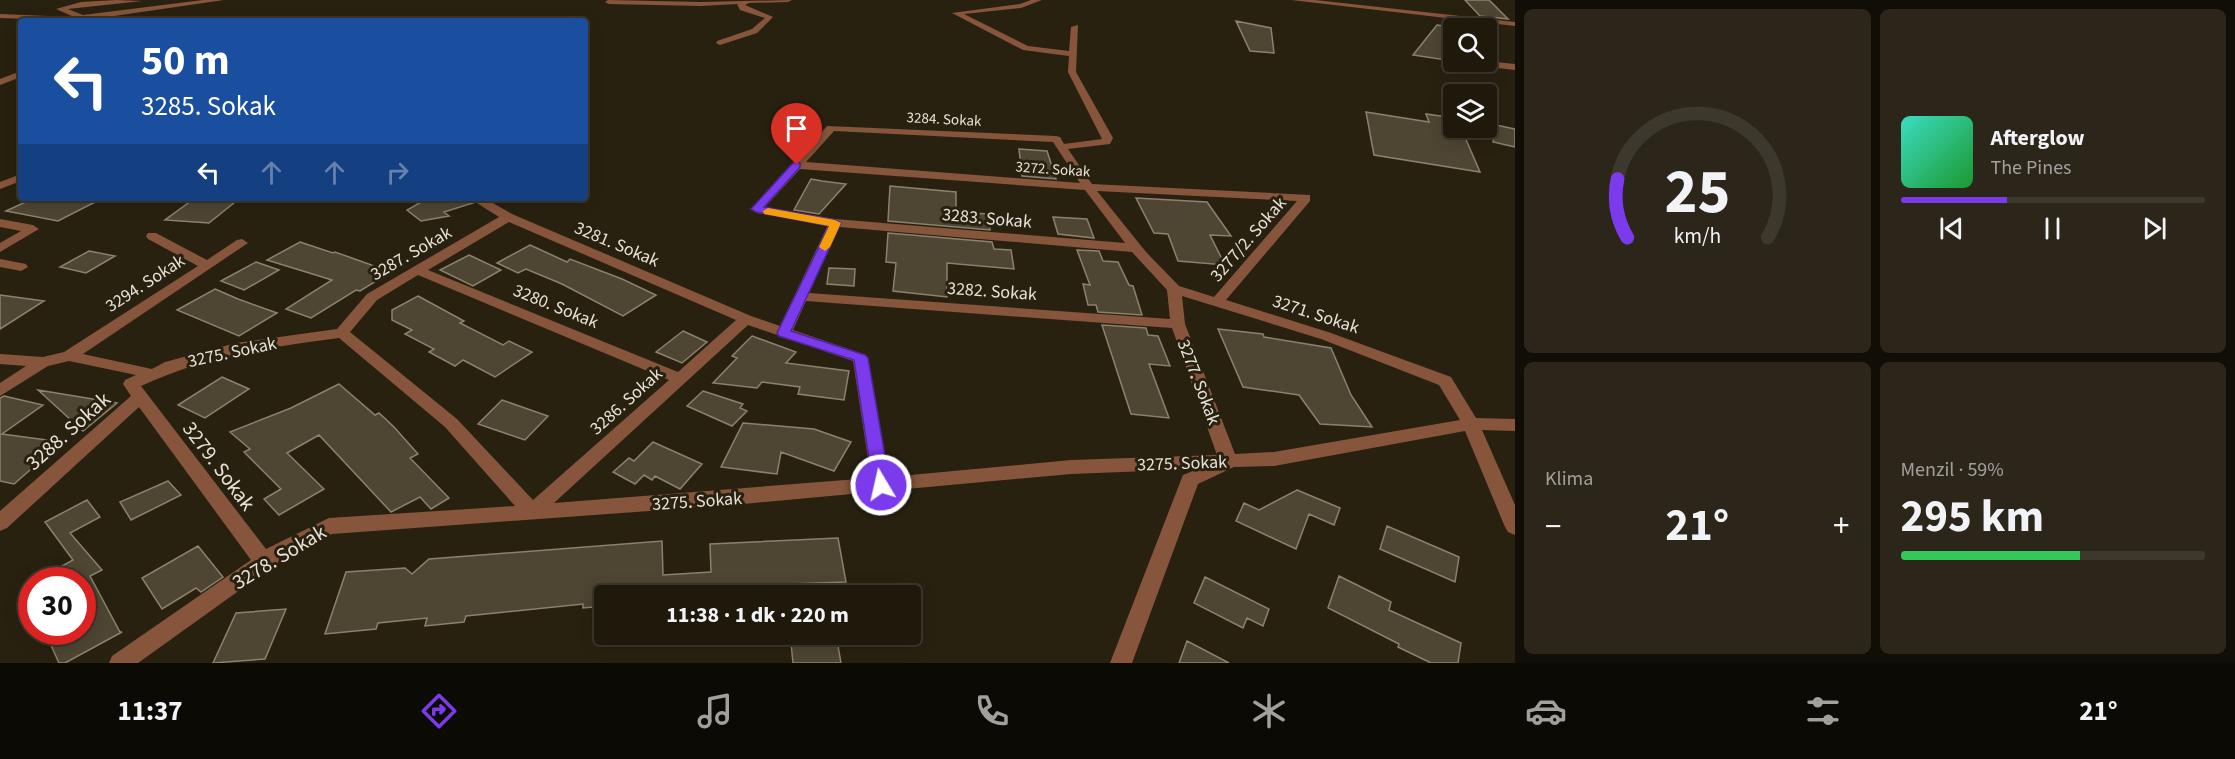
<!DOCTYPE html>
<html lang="tr">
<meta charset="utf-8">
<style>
body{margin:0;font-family:"Source Sans 3",sans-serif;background:#2c261a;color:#f1f3f6;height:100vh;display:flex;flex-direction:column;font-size:22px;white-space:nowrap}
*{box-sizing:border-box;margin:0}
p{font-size:20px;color:#a1a09d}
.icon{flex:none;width:33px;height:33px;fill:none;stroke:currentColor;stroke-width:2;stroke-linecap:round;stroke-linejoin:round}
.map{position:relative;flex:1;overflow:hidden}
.side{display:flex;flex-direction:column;gap:9px;padding:9px;background:#110e07;width:720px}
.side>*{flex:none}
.banner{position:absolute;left:18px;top:18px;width:570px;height:183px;border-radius:6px;box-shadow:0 3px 15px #0003,0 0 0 2px #3c382d;background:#1a4fa0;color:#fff;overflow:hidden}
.controls{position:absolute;left:1443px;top:18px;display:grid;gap:12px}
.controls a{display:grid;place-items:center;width:54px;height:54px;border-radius:6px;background:#1f190c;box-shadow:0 3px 15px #0003,0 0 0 2px #3c382d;font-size:30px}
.speed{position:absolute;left:18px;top:567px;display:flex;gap:12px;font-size:30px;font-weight:700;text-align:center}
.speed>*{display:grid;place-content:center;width:78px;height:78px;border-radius:50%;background:#1f190c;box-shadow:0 3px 15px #0003,0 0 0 2px #3c382d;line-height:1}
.speed .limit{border:9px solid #d22;background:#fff;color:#111}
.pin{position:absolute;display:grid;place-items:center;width:51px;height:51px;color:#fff;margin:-62px -26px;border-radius:50% 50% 50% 0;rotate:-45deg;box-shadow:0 0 6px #0007}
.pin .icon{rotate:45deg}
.me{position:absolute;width:66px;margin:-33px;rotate:351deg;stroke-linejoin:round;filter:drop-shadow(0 0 4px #0008)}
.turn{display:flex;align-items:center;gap:21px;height:126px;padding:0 24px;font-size:27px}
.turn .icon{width:78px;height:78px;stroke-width:2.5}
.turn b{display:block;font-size:42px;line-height:51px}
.lanes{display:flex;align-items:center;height:57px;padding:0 24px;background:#0003;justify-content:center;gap:30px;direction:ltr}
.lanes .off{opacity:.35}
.big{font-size:45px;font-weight:700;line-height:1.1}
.side .widget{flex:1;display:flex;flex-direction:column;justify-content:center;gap:9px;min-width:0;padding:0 21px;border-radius:9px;background:#2c261a}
.side .dial{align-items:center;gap:0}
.dial svg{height:156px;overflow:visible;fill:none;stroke:#3c382d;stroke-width:7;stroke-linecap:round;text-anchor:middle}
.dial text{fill:#f1f3f6;stroke:none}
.song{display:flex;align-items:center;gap:18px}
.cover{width:72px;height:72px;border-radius:9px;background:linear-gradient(135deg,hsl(170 70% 55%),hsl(130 70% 35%))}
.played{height:6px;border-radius:3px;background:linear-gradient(90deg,#7c3aed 35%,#3c382d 35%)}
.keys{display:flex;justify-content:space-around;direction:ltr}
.heat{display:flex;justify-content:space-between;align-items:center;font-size:33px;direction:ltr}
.charge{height:9px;border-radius:4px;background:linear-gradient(90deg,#34c759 59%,#3c382d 0)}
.side .tiles{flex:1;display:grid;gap:9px;grid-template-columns:repeat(2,1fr)}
.trip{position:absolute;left:594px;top:585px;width:327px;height:60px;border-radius:6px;background:#1f190c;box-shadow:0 3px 15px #0003,0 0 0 2px #3c382d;font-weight:700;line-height:60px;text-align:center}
.tabs{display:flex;height:96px;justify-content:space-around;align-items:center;background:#0c0a05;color:#a1a09d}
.tabs .icon{width:42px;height:42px}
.tabs .on{color:#7c3aed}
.tabs b{font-size:27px;color:#f1f3f6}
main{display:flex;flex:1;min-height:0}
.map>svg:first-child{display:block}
</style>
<main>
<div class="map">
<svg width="1515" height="663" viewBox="0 0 1515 663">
<rect width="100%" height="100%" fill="#292110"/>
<!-- building -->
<path fill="#4e4633" stroke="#8b826e" stroke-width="1.5" d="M1465 0H1489L1508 19 1480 16Z
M1236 21 1271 28 1274 53 1250 51Z
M1437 25 1449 27 1451 40 1446 60 1413 55Z
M1366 112 1429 122 1426 114 1454 118V128H1461L1480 172 1374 155Z
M1496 125 1515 129V147L1493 142Z
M1019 149 1047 151 1056 179 1022 176Z
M811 179 822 181 846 184 819 214 794 210Z
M890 186 956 192V212L988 214 990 230 888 221Z
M34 198H103L58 221 6 211Z
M195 198H240L209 223 165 220Z
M428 198H467L473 203 444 212 449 216 421 221 407 210Z
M1136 198 1207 202 1231 236 1210 235 1225 265 1178 261 1168 234 1154 233Z
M1053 217 1087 219 1094 238 1058 234Z
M888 233 992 242 994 249 1011 250 1014 269 947 263V297L893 291 896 263 886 262Z
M300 242 333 253 335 252 391 272 360 291 356 290 311 318 286 309 332 280 267 260Z
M530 245 567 262 570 259 622 279 656 295 623 316 562 284 526 269 518 273 497 263Z
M1077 250 1099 251 1103 261 1118 262 1129 285 1133 286 1142 315 1098 312 1096 305H1088L1083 284 1090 285Z
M89 251 115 256 86 273 60 267Z
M469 255 501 270 473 286 440 270Z
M256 262 279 270 244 290 221 281Z
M829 268 855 269 854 286 827 284Z
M215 289 238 299 277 313 239 336 177 310Z
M0 295 44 301 0 329Z
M418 296 464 321 460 323 503 345 509 341 532 352 495 377 463 360 455 366 429 352 434 349 405 334 412 330 392 320V310Z
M1102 325 1146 328 1148 335 1158 336 1170 366 1149 364 1169 418 1131 414Z
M1218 329 1263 334 1264 337 1331 348 1351 395 1372 427 1320 424 1299 395 1243 387Z
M683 331 707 342 682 363 656 352Z
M752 336 796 352 786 363 849 371 844 400 798 394 800 387 762 382 757 388 713 383 737 358 732 356Z
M222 377 249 389 205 418 178 405Z
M339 384 375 415 379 413 394 427 418 454 410 458 449 498 431 509 420 497 391 512 319 435 287 453 324 489 279 515 264 499 281 489 244 452 250 449 230 432 291 408Z
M38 390 117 403 83 431Z
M703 391 743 404 740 408 747 411 732 426 687 406Z
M4 396 43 405 2 434 62 442 14 484 0 481V398Z
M502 400 548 416 525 440 478 424Z
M743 423 814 429 851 442 834 471 781 452 777 474 721 467Z
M653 442 702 464 680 489 655 476 652 480 644 475 635 484 613 472 629 458 634 461Z
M168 481 181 495 131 520 120 502Z
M1297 490 1340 508 1334 525 1309 514 1296 549 1236 521 1244 503 1259 510Z
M87 500 100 517 70 533 102 570 90 576 120 632H122L65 663H59L45 632H82V580H37L73 560 45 522Z
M1387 526 1459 557 1455 582 1380 549Z
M838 538 846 582 761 585 762 596H604V606L583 608V604L466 616 464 622 425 626 427 618 378 623 376 629 325 634 346 572 405 568 412 574 429 559 662 541 663 575 711 572 710 544Z
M198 546 223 577 201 592 196 588 162 609 142 578Z
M1339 576 1391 602 1389 610 1461 643 1458 663H1431L1398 647 1399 644 1328 608Z
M1205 577 1269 609 1263 626 1247 618 1243 628 1194 603Z
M286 609 265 659 213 663 236 613Z
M837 640 841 663H793L791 643Z
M1187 641 1229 663H1179Z"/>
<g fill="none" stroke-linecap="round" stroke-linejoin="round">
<!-- minor -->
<path fill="#86553b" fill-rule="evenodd" d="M116 0 142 1 68 9 83 15 203 0H224L80 21 0 18V14L74 17 56 9 81 2Z
M608 0 701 2 792 0 788 2 749 3 745 5 773 17 757 33 720 45 716 43 717 41 752 29 765 18 740 10 737 4 701 6 609 4 605 2Z
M1031 0H1042L1021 8 964 14 1028 46 1069 51 1071 27 1078 25 1076 72 1113 138 1110 144 1068 149 1092 184 1310 195V201L1226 300 1331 333 1451 377 1476 418 1515 419V431L1482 430 1515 505V535L1508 532 1505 527 1465 431 1274 466 1234 467 1198 484 1132 663H1110L1181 480 1183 475 1198 469 1071 474 732 505 332 534 282 560 138 663H109L112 656 251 560 139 407 7 528 0 531V511L131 396 123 384 125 380 136 375 69 361 48 366 0 396V383L26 366 0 364V354L43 357 64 352 198 266 148 239 146 236 148 233H156L207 260 237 240 242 239 248 243 83 354 152 369 165 362 236 343 337 329 367 294 499 217 469 198H484L512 214 751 316 780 326 828 225 757 213 751 209 827 126 1056 136 1060 137 1064 144 1102 139 1068 72 1069 56 1023 50 952 13 1020 4ZM834 131 1053 142 1080 183 806 162ZM800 169 1085 190 1125 243 835 219 765 207ZM1097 191 1297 201 1214 297 1179 286 1146 252ZM509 222 736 320 678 372 428 270ZM839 227 1132 252 1167 290 1170 319 809 293ZM418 275 669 380 533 500 457 419 350 332 377 300ZM1182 296 1321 339 1439 385 1460 420 1274 452 1235 454 1185 324ZM806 301 1172 328 1217 455 1071 460 889 477 868 358 866 355 793 330ZM748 325 853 361 871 478 554 503ZM339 338 445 427 515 506 329 518 266 549 141 386C209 355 266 348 339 338Z
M1291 0H1315L1515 22V26Z
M1486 61 1515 64V70L1473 65 1469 62Z
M21 71V77L0 85V79Z
M21 174V181L0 189V182Z
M0 219 33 225 39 229 0 252V243L21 231 0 227Z
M0 259 26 264 28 267 21 271 0 267Z"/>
</g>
<!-- route -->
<path fill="#7c3aed" stroke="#51269a" stroke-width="1.5" d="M797 162 800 163V167L764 207 835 220 841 223 791 331 865 355 868 358 890 485 887 489 881 491 875 489 873 485 854 360 779 336 777 333 829 226 756 212 751 209 793 163Z"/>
<!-- slow -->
<path fill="#f59e0b" d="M768 208 835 220 841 223 830 247 825 251 819 247 829 226 764 214 763 211Z"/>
<g text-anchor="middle" stroke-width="6" stroke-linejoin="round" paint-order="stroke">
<!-- far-street labels -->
<g font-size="15" fill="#e7e2d7" stroke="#292110">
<text transform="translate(944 119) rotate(3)" y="5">3284. Sokak</text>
<text transform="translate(1053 169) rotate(4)" y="5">3272. Sokak</text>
</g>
<!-- street labels -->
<g font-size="18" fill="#e7e2d7" stroke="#292110">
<text transform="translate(987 218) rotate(5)" y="6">3283. Sokak</text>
<text transform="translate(1248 239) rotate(-49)" y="6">3277/2. Sokak</text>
<text transform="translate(617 244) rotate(23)" y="6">3281. Sokak</text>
<text transform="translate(411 253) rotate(-30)" y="6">3287. Sokak</text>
<text transform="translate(145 283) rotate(-33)" y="6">3294. Sokak</text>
<text transform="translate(992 291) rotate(4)" y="6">3282. Sokak</text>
<text transform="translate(556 306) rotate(22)" y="6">3280. Sokak</text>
<text transform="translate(1316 314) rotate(18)" y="6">3271. Sokak</text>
<text transform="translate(232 352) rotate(-12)" y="6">3275. Sokak</text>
<text transform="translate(1199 382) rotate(69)" y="6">3277. Sokak</text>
<text transform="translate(626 401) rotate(-42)" y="6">3286. Sokak</text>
<text transform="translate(1182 463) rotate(-2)" y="6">3275. Sokak</text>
<text transform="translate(697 501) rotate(-4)" y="6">3275. Sokak</text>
</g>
<!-- near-street labels -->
<g font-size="21" fill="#e7e2d7" stroke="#292110">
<text transform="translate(68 431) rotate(-42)" y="7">3288. Sokak</text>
<text transform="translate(219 466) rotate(53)" y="7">3279. Sokak</text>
<text transform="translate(279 557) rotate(-31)" y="7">3278. Sokak</text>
</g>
</g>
</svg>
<div class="controls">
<a><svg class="icon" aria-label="search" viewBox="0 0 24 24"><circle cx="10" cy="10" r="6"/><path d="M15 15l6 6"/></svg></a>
<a><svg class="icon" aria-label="layers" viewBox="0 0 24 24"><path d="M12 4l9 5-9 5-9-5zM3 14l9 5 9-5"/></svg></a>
</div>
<div class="speed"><div class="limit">30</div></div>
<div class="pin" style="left:797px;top:165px;background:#d93025"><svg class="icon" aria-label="arrive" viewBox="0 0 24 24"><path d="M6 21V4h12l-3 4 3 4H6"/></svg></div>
<svg class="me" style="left:881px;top:485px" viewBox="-20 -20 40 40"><circle r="17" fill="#7c3aed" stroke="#fff" stroke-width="3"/><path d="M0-11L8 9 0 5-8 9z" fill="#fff"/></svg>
<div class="trip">11:38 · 1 dk · 220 m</div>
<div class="banner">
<div class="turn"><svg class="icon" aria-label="left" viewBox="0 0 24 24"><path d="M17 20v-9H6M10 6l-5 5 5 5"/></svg><div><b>50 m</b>3285. Sokak</div></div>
<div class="lanes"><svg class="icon" aria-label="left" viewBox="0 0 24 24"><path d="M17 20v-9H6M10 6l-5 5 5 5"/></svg><svg class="icon off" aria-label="ahead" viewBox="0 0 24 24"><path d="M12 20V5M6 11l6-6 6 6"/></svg><svg class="icon off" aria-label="ahead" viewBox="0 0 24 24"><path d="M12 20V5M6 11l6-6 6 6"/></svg><svg class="icon off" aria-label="right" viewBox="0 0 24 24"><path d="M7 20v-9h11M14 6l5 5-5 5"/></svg></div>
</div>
</div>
<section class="side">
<div class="tiles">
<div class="widget dial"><svg viewBox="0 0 100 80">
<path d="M14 69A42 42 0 1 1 86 69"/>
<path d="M14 69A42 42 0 0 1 9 39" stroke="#7c3aed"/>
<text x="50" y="56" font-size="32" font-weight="700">25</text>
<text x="50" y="72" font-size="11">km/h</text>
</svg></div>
<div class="widget">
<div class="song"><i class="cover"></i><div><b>Afterglow</b><p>The Pines</p></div></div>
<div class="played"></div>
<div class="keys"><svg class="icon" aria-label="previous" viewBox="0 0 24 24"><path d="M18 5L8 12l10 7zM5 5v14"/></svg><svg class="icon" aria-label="pause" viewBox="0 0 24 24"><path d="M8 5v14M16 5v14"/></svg><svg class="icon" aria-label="next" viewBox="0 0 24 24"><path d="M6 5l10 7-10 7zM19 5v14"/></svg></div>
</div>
<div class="widget"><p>Klima</p>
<div class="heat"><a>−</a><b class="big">21°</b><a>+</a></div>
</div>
<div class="widget"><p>Menzil · 59%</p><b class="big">295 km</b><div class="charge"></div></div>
</div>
</section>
</main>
<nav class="tabs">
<b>11:37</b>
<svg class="icon on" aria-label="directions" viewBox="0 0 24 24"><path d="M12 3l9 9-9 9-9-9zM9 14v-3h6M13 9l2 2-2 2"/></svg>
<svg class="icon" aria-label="music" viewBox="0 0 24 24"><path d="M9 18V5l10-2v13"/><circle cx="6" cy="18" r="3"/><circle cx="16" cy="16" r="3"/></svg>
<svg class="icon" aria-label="phone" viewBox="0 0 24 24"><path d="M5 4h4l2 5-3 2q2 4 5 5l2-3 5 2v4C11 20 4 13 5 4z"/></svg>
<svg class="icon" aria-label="climate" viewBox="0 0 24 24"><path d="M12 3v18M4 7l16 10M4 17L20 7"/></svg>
<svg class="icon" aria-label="car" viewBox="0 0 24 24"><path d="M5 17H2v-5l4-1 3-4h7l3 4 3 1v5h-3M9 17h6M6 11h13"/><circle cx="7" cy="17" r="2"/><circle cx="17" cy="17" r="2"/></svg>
<svg class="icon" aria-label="filters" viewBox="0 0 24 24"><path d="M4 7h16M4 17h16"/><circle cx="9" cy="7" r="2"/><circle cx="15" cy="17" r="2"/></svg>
<b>21°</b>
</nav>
